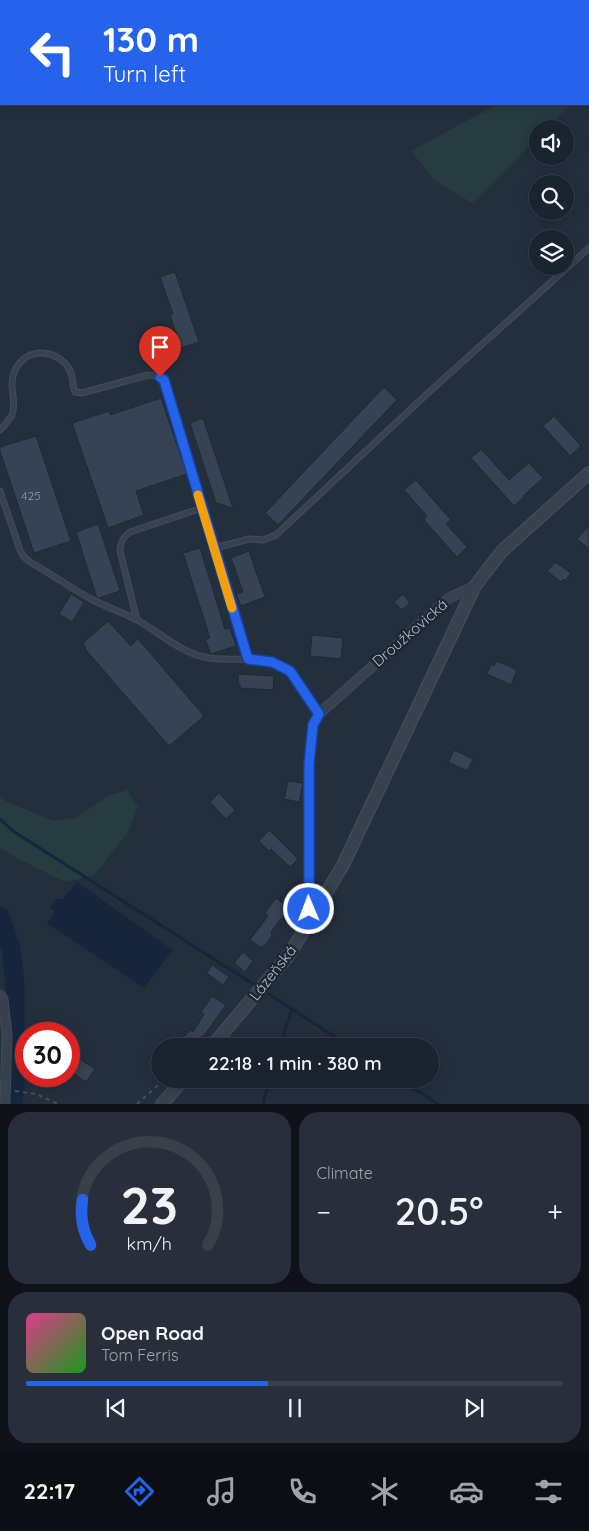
<!DOCTYPE html>
<meta charset="utf-8">
<style>
body{margin:0;font-family:Quicksand,sans-serif;background:#282f3a;color:#f1f3f6;height:100vh;display:flex;flex-direction:column;font-size:19px;white-space:nowrap}
*{box-sizing:border-box;margin:0}
p{font-size:16px;color:#a0a4aa}
.icon{flex:none;width:28px;height:28px;fill:none;stroke:currentColor;stroke-width:2;stroke-linecap:round;stroke-linejoin:round}
.map{position:relative;height:1104px;overflow:hidden}
.sheet{display:flex;flex-direction:column;gap:8px;padding:8px;background:#0f1319;flex:1}
.sheet>*{flex:none}
.guide{position:absolute;left:0px;top:0px;width:590px;height:105px;box-shadow:0 2px 12px #0003,0 0 0 1px #39404a;background:#2563eb;color:#fff;overflow:hidden}
.buttons{position:absolute;left:529px;top:120px;display:grid;gap:10px}
.buttons a{display:grid;place-items:center;width:45px;height:45px;border-radius:50%;background:#1b232e;box-shadow:0 2px 12px #0003,0 0 0 1px #39404a;font-size:25px}
.speed{position:absolute;left:15px;top:1022px;display:flex;gap:10px;font-size:25px;font-weight:700;text-align:center}
.speed>*{display:grid;place-content:center;width:65px;height:65px;border-radius:50%;background:#1b232e;box-shadow:0 2px 12px #0003,0 0 0 1px #39404a;line-height:1}
.speed .limit{border:8px solid #d22;background:#fff;color:#111}
.pin{position:absolute;display:grid;place-items:center;width:42px;height:42px;color:#fff;margin:-51px -21px;border-radius:50% 50% 50% 0;rotate:-45deg;box-shadow:0 0 5px #0007}
.pin .icon{rotate:45deg}
.me{position:absolute;width:55px;margin:-28px;rotate:359deg;stroke-linejoin:round;filter:drop-shadow(0 0 4px #0008)}
.turn{display:flex;align-items:center;gap:18px;height:105px;padding:0 20px;font-size:22px}
.turn .icon{width:65px;height:65px;stroke-width:2.5}
.turn b{display:block;font-size:35px;line-height:42px}
.big{font-size:38px;font-weight:600;line-height:1.1}
.sheet .widget{flex:1;display:flex;flex-direction:column;justify-content:center;gap:8px;min-width:0;padding:0 18px;border-radius:20px;background:#282f3a}
.sheet .dial{align-items:center;gap:0}
.dial svg{height:130px;overflow:visible;fill:none;stroke:#39404a;stroke-width:7;stroke-linecap:round;text-anchor:middle}
.dial text{fill:#f1f3f6;stroke:none}
.song{display:flex;align-items:center;gap:15px}
.cover{width:60px;height:60px;border-radius:8px;background:linear-gradient(135deg,hsl(330 70% 55%),hsl(120 70% 35%))}
.played{height:5px;border-radius:2px;background:linear-gradient(90deg,#2563eb 45%,#39404a 45%)}
.keys{display:flex;justify-content:space-around;direction:ltr}
.heat{display:flex;justify-content:space-between;align-items:center;font-size:28px;direction:ltr}
.sheet .tiles{flex:1;display:grid;gap:8px;grid-template-columns:1fr 1fr}
.widget:last-child{grid-column:span 2}
.trip{position:absolute;left:151px;top:1038px;width:288px;height:50px;border-radius:25px;background:#1b232e;box-shadow:0 2px 12px #0003,0 0 0 1px #39404a;font-weight:600;line-height:50px;text-align:center}
.dock{display:flex;height:80px;justify-content:space-around;align-items:center;background:#0b0e12;color:#a0a4aa}
.dock .icon{width:35px;height:35px}
.dock .active{color:#2563eb}
.dock b{font-size:22px;color:#f1f3f6}
.map>svg:first-child{display:block}
</style>
<div class="map">
<svg width="589" height="1104" viewBox="0 0 589 1104">
<rect width="100%" height="100%" fill="#242f3e"/>
<!-- green -->
<path fill="#263c3f" d="M498 104H571L546 129H538L537 138 472 203 433 179 411 151Z
M127 790 138 807 127 834 93 876 65 882 15 857 0 847V796L7 802 53 821 76 818 108 796Z"/>
<!-- water -->
<path fill="#17263c" d="M77 882 173 950 144 988 47 923 54 912 50 907 56 899H63Z"/>
<g fill="none" stroke-linecap="round" stroke-linejoin="round">
<!-- stream -->
<path stroke="#17263c" stroke-width="3" d="M0 819 13 831 253 984
M269 994 292 1009 280 1046
M292 1009 349 1046
M399 1079 438 1104
M263 1104 269 1079"/>
<!-- river -->
<path stroke="#17263c" stroke-width="19" d="M0 916 11 948 15 982V1091L13 1104"/>
</g>
<!-- building -->
<path fill="#364354" stroke="#1f2835" d="M175 272 199 342 181 348 170 315 173 314 160 277Z
M384 387 397 400 278 525 265 513Z
M161 398 187 474 136 491 144 515 108 528 72 423 109 411 110 415Z
M554 416 581 446 570 456 543 426Z
M203 418 233 508 216 503 190 423Z
M36 436 71 541 34 553 0 451V447Z
M481 449 509 480 529 463 543 478 523 496 524 497 514 506 471 458Z
M416 480 451 520 446 524 467 547 457 557 424 520 427 516 404 490Z
M98 524 120 591 99 598H97L76 532Z
M589 526V549L577 539Z
M200 548 225 629 230 628 236 646 211 654 205 639 210 638 183 553Z
M249 551 265 597 241 606 236 594 243 592 231 558Z
M555 562 571 573 565 581 563 579 561 582 547 571Z
M71 594 84 602 72 622 59 614Z
M403 594 410 603 402 610 394 602Z
M108 621 131 646 138 639 204 716 169 746 85 649 86 648 83 643Z
M312 635 343 638 341 659 310 656Z
M497 661 517 670 511 685 487 674 491 665 494 666Z
M238 674 274 676 273 690 240 688V684H238Z
M454 750 473 759 467 771 448 762Z
M288 781 303 783 299 802 284 799Z
M219 793 235 810 226 819 210 802Z
M269 830 298 859 290 867 271 849 269 851 259 841Z
M276 898 285 905 283 908 287 911 271 932 272 936 264 946 260 947 250 940 268 916 265 913Z
M243 952 253 961 245 972 234 963Z
M212 965 229 977 223 985 207 973Z
M212 996 226 1005 205 1034 192 1046H174L191 1030 193 1032 204 1014 201 1012Z
M69 1048 80 1055 78 1058 95 1069 86 1082 69 1070Z
M31 1076H51V1084L32 1085Z"/>
<g fill="none" stroke-linecap="round" stroke-linejoin="round">
<!-- service casing -->
<g stroke="#414a57" stroke-width="7">
<path id="service" d="M0 430C4 426 9 420 12 415 16 405 12 394 12 384 12 368 24 353 41 353 55 353 70 363 72 377 73 383 73 387 75 392L82 393 148 375C154 375 159 376 164 380L248 659
M0 491 20 550 24 557 30 562C52 574 73 590 95 601 109 608 124 613 137 620 159 632 180 652 204 657 233 664 273 650 294 677L319 714
M215 548 249 539 263 540 276 535 428 393 589 248
M137 620 120 551C120 542 123 537 130 532L202 508"/>
</g>
<!-- minor casing -->
<g stroke="#414a57" stroke-width="11">
<path id="minor" d="M313 916 309 909V764L313 725 319 714 449 598 475 586
M0 995 3 999 7 1035 5 1104"/>
</g>
<!-- tertiary casing -->
<g stroke="#414a57" stroke-width="14">
<path id="tertiary" d="M212 1046 289 955 343 865 475 586 502 551 589 473
M162 1104 184 1079"/>
</g>
<!-- path -->
<path stroke="#3f5557" stroke-width="2" stroke-dasharray="4 4" stroke-linecap="butt" d="M197 1046 202 1040
M15 1091 36 1094 58 1104
M137 1104 165 1079"/>
<!-- service -->
<use href="#service" stroke="#38414e" stroke-width="4.5"/>
<!-- minor -->
<use href="#minor" stroke="#38414e" stroke-width="9"/>
<!-- tertiary -->
<use href="#tertiary" stroke="#38414e" stroke-width="11"/>
</g>
<g fill="none" stroke-linecap="round" stroke-linejoin="round">
<!-- route casing -->
<g stroke="#184099" stroke-width="12">
<path id="route" d="M160 377 164 380 248 659 272 662 290 671 319 714 313 725 309 764V909"/>
</g>
<!-- route -->
<use href="#route" stroke="#2563eb" stroke-width="9"/>
<!-- slow -->
<path stroke="#f59e0b" stroke-width="9" d="M198 495 232 608"/>
</g>
<g text-anchor="middle" stroke-width="5" stroke-linejoin="round" paint-order="stroke">
<!-- number labels -->
<g font-size="12" fill="#929caa">
<text x="31" y="500">425</text>
</g>
<!-- street labels -->
<g font-size="15" fill="#b4bcc9" stroke="#1d2633">
<text transform="translate(410 633) rotate(-41)" y="5">Droužkovická</text>
<text transform="translate(273 973) rotate(-52)" y="5">Lázeňská</text>
</g>
</g>
</svg>
<div class="buttons">
<a><svg class="icon" aria-label="sound" viewBox="0 0 24 24"><path d="M4 9h4l5-4v14l-5-4H4zM17 9q2 3 0 6"/></svg></a>
<a><svg class="icon" aria-label="search" viewBox="0 0 24 24"><circle cx="10" cy="10" r="6"/><path d="M15 15l6 6"/></svg></a>
<a><svg class="icon" aria-label="layers" viewBox="0 0 24 24"><path d="M12 4l9 5-9 5-9-5zM3 14l9 5 9-5"/></svg></a>
</div>
<div class="speed"><div class="limit">30</div></div>
<div class="pin" style="left:160px;top:377px;background:#d93025"><svg class="icon" aria-label="arrive" viewBox="0 0 24 24"><path d="M6 21V4h12l-3 4 3 4H6"/></svg></div>
<svg class="me" style="left:309px;top:909px" viewBox="-20 -20 40 40"><circle r="17" fill="#2563eb" stroke="#fff" stroke-width="3"/><path d="M0-11L8 9 0 5-8 9z" fill="#fff"/></svg>
<div class="trip">22:18 · 1 min · 380 m</div>
<div class="guide">
<div class="turn"><svg class="icon" aria-label="left" viewBox="0 0 24 24"><path d="M17 20v-9H6M10 6l-5 5 5 5"/></svg><div><b>130 m</b>Turn left</div></div>
</div>
</div>
<section class="sheet">
<div class="tiles">
<div class="widget dial"><svg viewBox="0 0 100 80">
<path d="M14 69A42 42 0 1 1 86 69"/>
<path d="M14 69A42 42 0 0 1 9 41" stroke="#2563eb"/>
<text x="50" y="56" font-size="32" font-weight="700">23</text>
<text x="50" y="72" font-size="11">km/h</text>
</svg></div>
<div class="widget"><p>Climate</p>
<div class="heat"><a>−</a><b class="big">20.5°</b><a>+</a></div>
</div>
<div class="widget">
<div class="song"><i class="cover"></i><div><b>Open Road</b><p>Tom Ferris</p></div></div>
<div class="played"></div>
<div class="keys"><svg class="icon" aria-label="previous" viewBox="0 0 24 24"><path d="M18 5L8 12l10 7zM5 5v14"/></svg><svg class="icon" aria-label="pause" viewBox="0 0 24 24"><path d="M8 5v14M16 5v14"/></svg><svg class="icon" aria-label="next" viewBox="0 0 24 24"><path d="M6 5l10 7-10 7zM19 5v14"/></svg></div>
</div>
</div>
</section>
<nav class="dock">
<b>22:17</b>
<svg class="icon active" aria-label="directions" viewBox="0 0 24 24"><path d="M12 3l9 9-9 9-9-9zM9 14v-3h6M13 9l2 2-2 2"/></svg>
<svg class="icon" aria-label="music" viewBox="0 0 24 24"><path d="M9 18V5l10-2v13"/><circle cx="6" cy="18" r="3"/><circle cx="16" cy="16" r="3"/></svg>
<svg class="icon" aria-label="phone" viewBox="0 0 24 24"><path d="M5 4h4l2 5-3 2q2 4 5 5l2-3 5 2v4C11 20 4 13 5 4z"/></svg>
<svg class="icon" aria-label="climate" viewBox="0 0 24 24"><path d="M12 3v18M4 7l16 10M4 17L20 7"/></svg>
<svg class="icon" aria-label="car" viewBox="0 0 24 24"><path d="M5 17H2v-5l4-1 3-4h7l3 4 3 1v5h-3M9 17h6M6 11h13"/><circle cx="7" cy="17" r="2"/><circle cx="17" cy="17" r="2"/></svg>
<svg class="icon" aria-label="filters" viewBox="0 0 24 24"><path d="M4 7h16M4 17h16"/><circle cx="9" cy="7" r="2"/><circle cx="15" cy="17" r="2"/></svg>
</nav>
